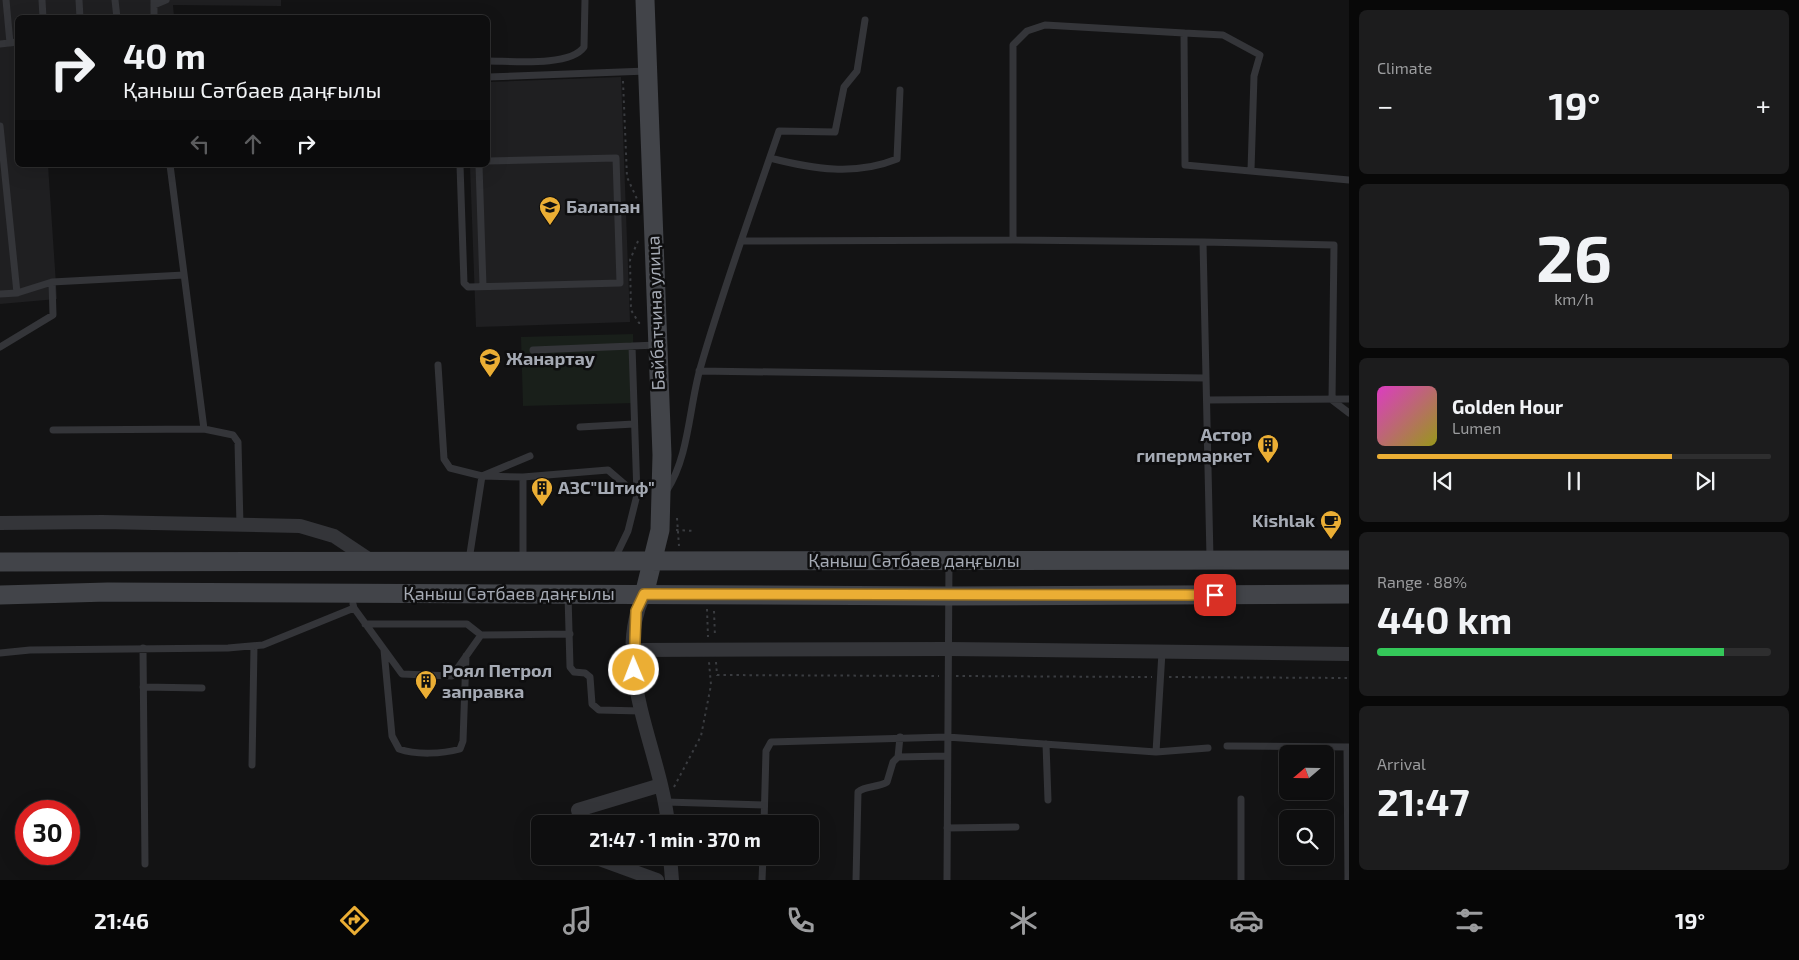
<!DOCTYPE html>
<meta charset="utf-8">
<style>
body{margin:0;font-family:"Exo 2",sans-serif;background:#1c1c1d;color:#f1f3f6;height:100vh;display:flex;flex-direction:column;font-size:19px;white-space:nowrap}
*{box-sizing:border-box;margin:0}
p{font-size:16px;color:#9b9c9e}
.icon{flex:none;width:28px;height:28px;fill:none;stroke:currentColor;stroke-width:2;stroke-linecap:round;stroke-linejoin:round}
.map{position:relative;flex:1;overflow:hidden}
.details{display:flex;flex-direction:column;gap:10px;padding:10px;background:#080808;width:450px}
.details>*{flex:none}
.banner{position:absolute;left:15px;top:15px;width:475px;height:152px;border-radius:8px;box-shadow:0 5px 20px #0002,0 0 0 1px #2e2e2f;background:#0e0e0f;color:#f1f3f6;overflow:hidden}
.needle{width:32px;rotate:250deg}
.controls{position:absolute;left:1279px;top:745px;display:grid;gap:10px}
.controls a{display:grid;place-items:center;width:55px;height:55px;border-radius:8px;background:#0e0e0f;box-shadow:0 5px 20px #0002,0 0 0 1px #2e2e2f;font-size:25px}
.speed{position:absolute;left:15px;top:800px;display:flex;gap:10px;font-size:25px;font-weight:700;text-align:center}
.speed>*{display:grid;place-content:center;width:65px;height:65px;border-radius:50%;background:#0e0e0f;box-shadow:0 5px 20px #0002,0 0 0 1px #2e2e2f;line-height:1}
.speed .limit{border:8px solid #d22;background:#fff;color:#111}
.pin{position:absolute;display:grid;place-items:center;width:42px;height:42px;color:#fff;margin:-21px;border-radius:10px;box-shadow:0 2px 8px #0006}
.me{position:absolute;width:55px;margin:-28px;rotate:359deg;stroke-linejoin:round;filter:drop-shadow(0 0 4px #0008)}
.turn{display:flex;align-items:center;gap:18px;height:105px;padding:0 25px;font-size:22px}
.turn .icon{width:65px;height:65px;stroke-width:2.5}
.turn b{display:block;font-size:35px;line-height:42px}
.lanes{display:flex;align-items:center;height:48px;padding:0 25px;background:#0003;justify-content:center;gap:25px;direction:ltr}
.lanes .off{opacity:.35}
.big{font-size:38px;font-weight:700;line-height:1.1}
.details .card{flex:1;display:flex;flex-direction:column;justify-content:center;gap:8px;min-width:0;padding:0 18px;border-radius:8px;background:#1c1c1d}
.details .dial{align-items:center;gap:0}
.dial b{font-size:65px;line-height:1}
.song{display:flex;align-items:center;gap:15px}
.cover{width:60px;height:60px;border-radius:8px;background:linear-gradient(135deg,hsl(310 70% 55%),hsl(60 70% 35%))}
.played{height:5px;border-radius:2px;background:linear-gradient(90deg,#ebae34 75%,#2e2e2f 75%)}
.keys{display:flex;justify-content:space-around;direction:ltr}
.heat{display:flex;justify-content:space-between;align-items:center;font-size:28px;direction:ltr}
.charge{height:8px;border-radius:4px;background:linear-gradient(90deg,#34c759 88%,#2e2e2f 0)}
.trip{position:absolute;left:531px;top:815px;width:288px;height:50px;border-radius:8px;background:#0e0e0f;box-shadow:0 5px 20px #0002,0 0 0 1px #2e2e2f;font-weight:700;line-height:50px;text-align:center}
.dock{display:flex;height:80px;justify-content:space-around;align-items:center;background:#060606;color:#9b9c9e}
.dock .icon{width:35px;height:35px}
.dock .active{color:#ebae34}
.dock b{font-size:22px;color:#f1f3f6}
main{display:flex;flex:1;min-height:0}
.map>svg:first-child{display:block}
</style>
<main>
<div class="map">
<svg width="1349" height="880" viewBox="0 0 1349 880">
<rect width="100%" height="100%" fill="#131314"/>
<!-- built -->
<path fill="#1f1f21" d="M0 0H281V6L173 5 174 17 18 18V165H48L57 299 0 304Z
M621 77 630 322 476 327 470 165H488V82Z"/>
<!-- green -->
<path fill="#191f1a" d="M633 334 635 403 523 406 521 337Z"/>
<g fill="none" stroke-linecap="round" stroke-linejoin="round">
<!-- path -->
<path stroke="#3a3c40" stroke-width="2" stroke-dasharray="2.5 4" stroke-linecap="butt" d="M623 81 627 177 637 199
M638 241 630 260 631 310 639 323H643
M677 518 679 546
M676 530 694 531
M707 609 708 637
M714 611 715 637
M716 662 717 675 939 676
M956 676 1152 677
M1169 677 1349 678
M674 787 701 736 711 685 709 662"/>
<!-- lane -->
<path stroke="#343539" stroke-width="7" d="M6 0 10 43
M42 0 43 18
M79 0 80 18
M115 0 117 18
M154 0V18
M154 5 166 0
M1184 33 1223 35 1260 55 1254 76 1251 170
M0 44 18 42
M488 61C512 61 570 67 584 47L585 0
M488 77 647 71
M0 126 17 293
M770 158C813 169 855 176 897 159L900 90
M170 165 204 429 233 435 238 442 240 526
M460 165 464 283 468 287 620 283 616 158 488 161
M479 165 483 286
M741 241 1013 240
M1203 242 1334 245 1332 400 1349 413
M0 294 17 293 52 282 184 275
M0 347 53 315 52 282
M533 350 657 345
M438 365 444 459 450 468 482 476 523 477
M699 371 1205 378
M1207 400 1349 399
M580 427 634 424
M53 430 204 429
M667 490C689 456 689 408 700 369 723 289 752 210 779 131L835 132 844 87 857 71 865 20
M615 558 628 531 637 495 632 346
M1210 558 1203 242 1013 240V45L1027 31 1045 25 1184 33 1185 165 1349 180
M469 560 482 476 530 456
M523 560V477L608 470 637 495
M568 595 570 667 574 672 585 673 590 677 592 704 599 710 641 711
M353 604 354 608 402 674 452 676 481 635 570 634
M365 624H467L481 635
M143 648 145 864
M384 650 392 736 399 749C416 755 442 754 460 749L463 741 466 656
M0 653 30 650 228 648 263 645 354 608
M143 687 202 688
M1046 744 1048 800
M1227 746 1349 747
M1347 747 1348 880
M1156 752 1162 652
M898 757 900 737
M252 765 254 646
M1241 799V880
M666 802 764 805
M764 824 766 751 771 742 947 737 1156 752 1208 748
M947 828 1016 827
M762 880 763 856
M856 880 858 792C866 785 878 788 887 782L893 762 898 757 947 756
M947 880 949 561"/>
<!-- street -->
<path stroke="#343539" stroke-width="14" d="M0 523 102 522 300 526 334 536 373 562
M644 595C610 665 661 751 668 824
M634 650 948 649 1349 654
M582 824 578 810 661 785
M591 856 657 880
M670 856 672 880"/>
<!-- secondary -->
<path stroke="#424449" stroke-width="19" d="M0 562 1349 560
M0 595 108 592 948 596 1349 594
M644 595 660 530 662 455 645 0"/>
</g>
<g fill="none" stroke-linecap="round" stroke-linejoin="round">
<!-- route casing -->
<g stroke="#997122" stroke-width="12">
<path id="route" d="M634 670 636 611 644 594 1215 595"/>
</g>
<!-- route -->
<use href="#route" stroke="#ebae34" stroke-width="9"/>
</g>
<!-- icons -->
<defs>
<g id="school-pin" transform="scale(1.125)"><path d="M0 17L-7.5 6A9.5 9.5 0 1 1 7.5 6Z" fill="#ebae34" stroke="#0e0e0f"/><path d="M0-5L7-2L0 1L-7-2ZM-4 1L0 2.5L4 1V4Q0 6-4 4Z" fill="#111"/></g>
<g id="building-pin" transform="scale(1.125)"><path d="M0 17L-7.5 6A9.5 9.5 0 1 1 7.5 6Z" fill="#ebae34" stroke="#0e0e0f"/><path d="M-4-6H4V6H1V3H-1V6H-4ZM-2.5-4.3h1.7v1.8h-1.7ZM.8-4.3h1.7v1.8H.8ZM-2.5-1h1.7V.8h-1.7ZM.8-1h1.7V.8H.8Z" fill="#111"/></g>
<g id="cafe-pin" transform="scale(1.125)"><path d="M0 17L-7.5 6A9.5 9.5 0 1 1 7.5 6Z" fill="#ebae34" stroke="#0e0e0f"/><path d="M-5.5-4.5H6V0H3Q3 3.5 0 3.5H-2.5Q-5.5 3.5-5.5 0ZM3-3.2v2h1.7v-2ZM-6 4.5H4V6H-6Z" fill="#111"/></g>
</defs>
<g fill-rule="evenodd">
<use href="#school-pin" x="550" y="207"/>
<use href="#school-pin" x="490" y="359"/>
<use href="#building-pin" x="1268" y="445"/>
<use href="#building-pin" x="542" y="488"/>
<use href="#cafe-pin" x="1331" y="521"/>
<use href="#building-pin" x="426" y="681"/>
</g>
<g text-anchor="middle" stroke-width="5" stroke-linejoin="round" paint-order="stroke">
<!-- poi labels -->
<g font-size="18" font-weight="bold" fill="#a5aab4" stroke="#0e0e0f" text-anchor="start">
<text x="566" y="213">Балапан</text>
<text x="506" y="365">Жанартау</text>
<text x="1252" y="441" text-anchor="end">Астор<tspan x="1252" dy="21">гипермаркет</tspan></text>
<text x="558" y="494">АЗС"Штиф"</text>
<text x="1315" y="527" text-anchor="end">Kishlak</text>
<text x="442" y="677">Роял Петрол<tspan x="442" dy="21">заправка</tspan></text>
</g>
<!-- street labels -->
<g font-size="18" fill="#a5aab4" stroke="#0e0e0f">
<text transform="translate(656 313) rotate(-92)" y="6">Байбатчина улица</text>
<text x="914" y="567">Қаныш Сәтбаев даңғылы</text>
<text x="509" y="600">Қаныш Сәтбаев даңғылы</text>
</g>
</g>
</svg>
<div class="controls">
<a><svg class="needle" viewBox="-14 -14 28 28"><path d="M0-13l5 13h-10z" fill="#e53935"/><path d="M0 13l5-13h-10z" fill="#9b9c9e"/></svg></a>
<a><svg class="icon" aria-label="search" viewBox="0 0 24 24"><circle cx="10" cy="10" r="6"/><path d="M15 15l6 6"/></svg></a>
</div>
<div class="speed"><div class="limit">30</div></div>
<div class="pin" style="left:1215px;top:595px;background:#d93025"><svg class="icon" aria-label="arrive" viewBox="0 0 24 24"><path d="M6 21V4h12l-3 4 3 4H6"/></svg></div>
<svg class="me" style="left:634px;top:670px" viewBox="-20 -20 40 40"><circle r="17" fill="#ebae34" stroke="#fff" stroke-width="3"/><path d="M0-11L8 9 0 5-8 9z" fill="#fff"/></svg>
<div class="trip">21:47 · 1 min · 370 m</div>
<div class="banner">
<div class="turn"><svg class="icon" aria-label="right" viewBox="0 0 24 24"><path d="M7 20v-9h11M14 6l5 5-5 5"/></svg><div><b>40 m</b>Қаныш Сәтбаев даңғылы</div></div>
<div class="lanes"><svg class="icon off" aria-label="left" viewBox="0 0 24 24"><path d="M17 20v-9H6M10 6l-5 5 5 5"/></svg><svg class="icon off" aria-label="ahead" viewBox="0 0 24 24"><path d="M12 20V5M6 11l6-6 6 6"/></svg><svg class="icon" aria-label="right" viewBox="0 0 24 24"><path d="M7 20v-9h11M14 6l5 5-5 5"/></svg></div>
</div>
</div>
<section class="details">
<div class="card"><p>Climate</p>
<div class="heat"><a>−</a><b class="big">19°</b><a>+</a></div>
</div>
<div class="card dial"><b>26</b><p>km/h</p></div>
<div class="card">
<div class="song"><i class="cover"></i><div><b>Golden Hour</b><p>Lumen</p></div></div>
<div class="played"></div>
<div class="keys"><svg class="icon" aria-label="previous" viewBox="0 0 24 24"><path d="M18 5L8 12l10 7zM5 5v14"/></svg><svg class="icon" aria-label="pause" viewBox="0 0 24 24"><path d="M8 5v14M16 5v14"/></svg><svg class="icon" aria-label="next" viewBox="0 0 24 24"><path d="M6 5l10 7-10 7zM19 5v14"/></svg></div>
</div>
<div class="card"><p>Range · 88%</p><b class="big">440 km</b><div class="charge"></div></div>
<div class="card"><p>Arrival</p><b class="big">21:47</b></div>
</section>
</main>
<nav class="dock">
<b>21:46</b>
<svg class="icon active" aria-label="directions" viewBox="0 0 24 24"><path d="M12 3l9 9-9 9-9-9zM9 14v-3h6M13 9l2 2-2 2"/></svg>
<svg class="icon" aria-label="music" viewBox="0 0 24 24"><path d="M9 18V5l10-2v13"/><circle cx="6" cy="18" r="3"/><circle cx="16" cy="16" r="3"/></svg>
<svg class="icon" aria-label="phone" viewBox="0 0 24 24"><path d="M5 4h4l2 5-3 2q2 4 5 5l2-3 5 2v4C11 20 4 13 5 4z"/></svg>
<svg class="icon" aria-label="climate" viewBox="0 0 24 24"><path d="M12 3v18M4 7l16 10M4 17L20 7"/></svg>
<svg class="icon" aria-label="car" viewBox="0 0 24 24"><path d="M5 17H2v-5l4-1 3-4h7l3 4 3 1v5h-3M9 17h6M6 11h13"/><circle cx="7" cy="17" r="2"/><circle cx="17" cy="17" r="2"/></svg>
<svg class="icon" aria-label="filters" viewBox="0 0 24 24"><path d="M4 7h16M4 17h16"/><circle cx="9" cy="7" r="2"/><circle cx="15" cy="17" r="2"/></svg>
<b>19°</b>
</nav>
